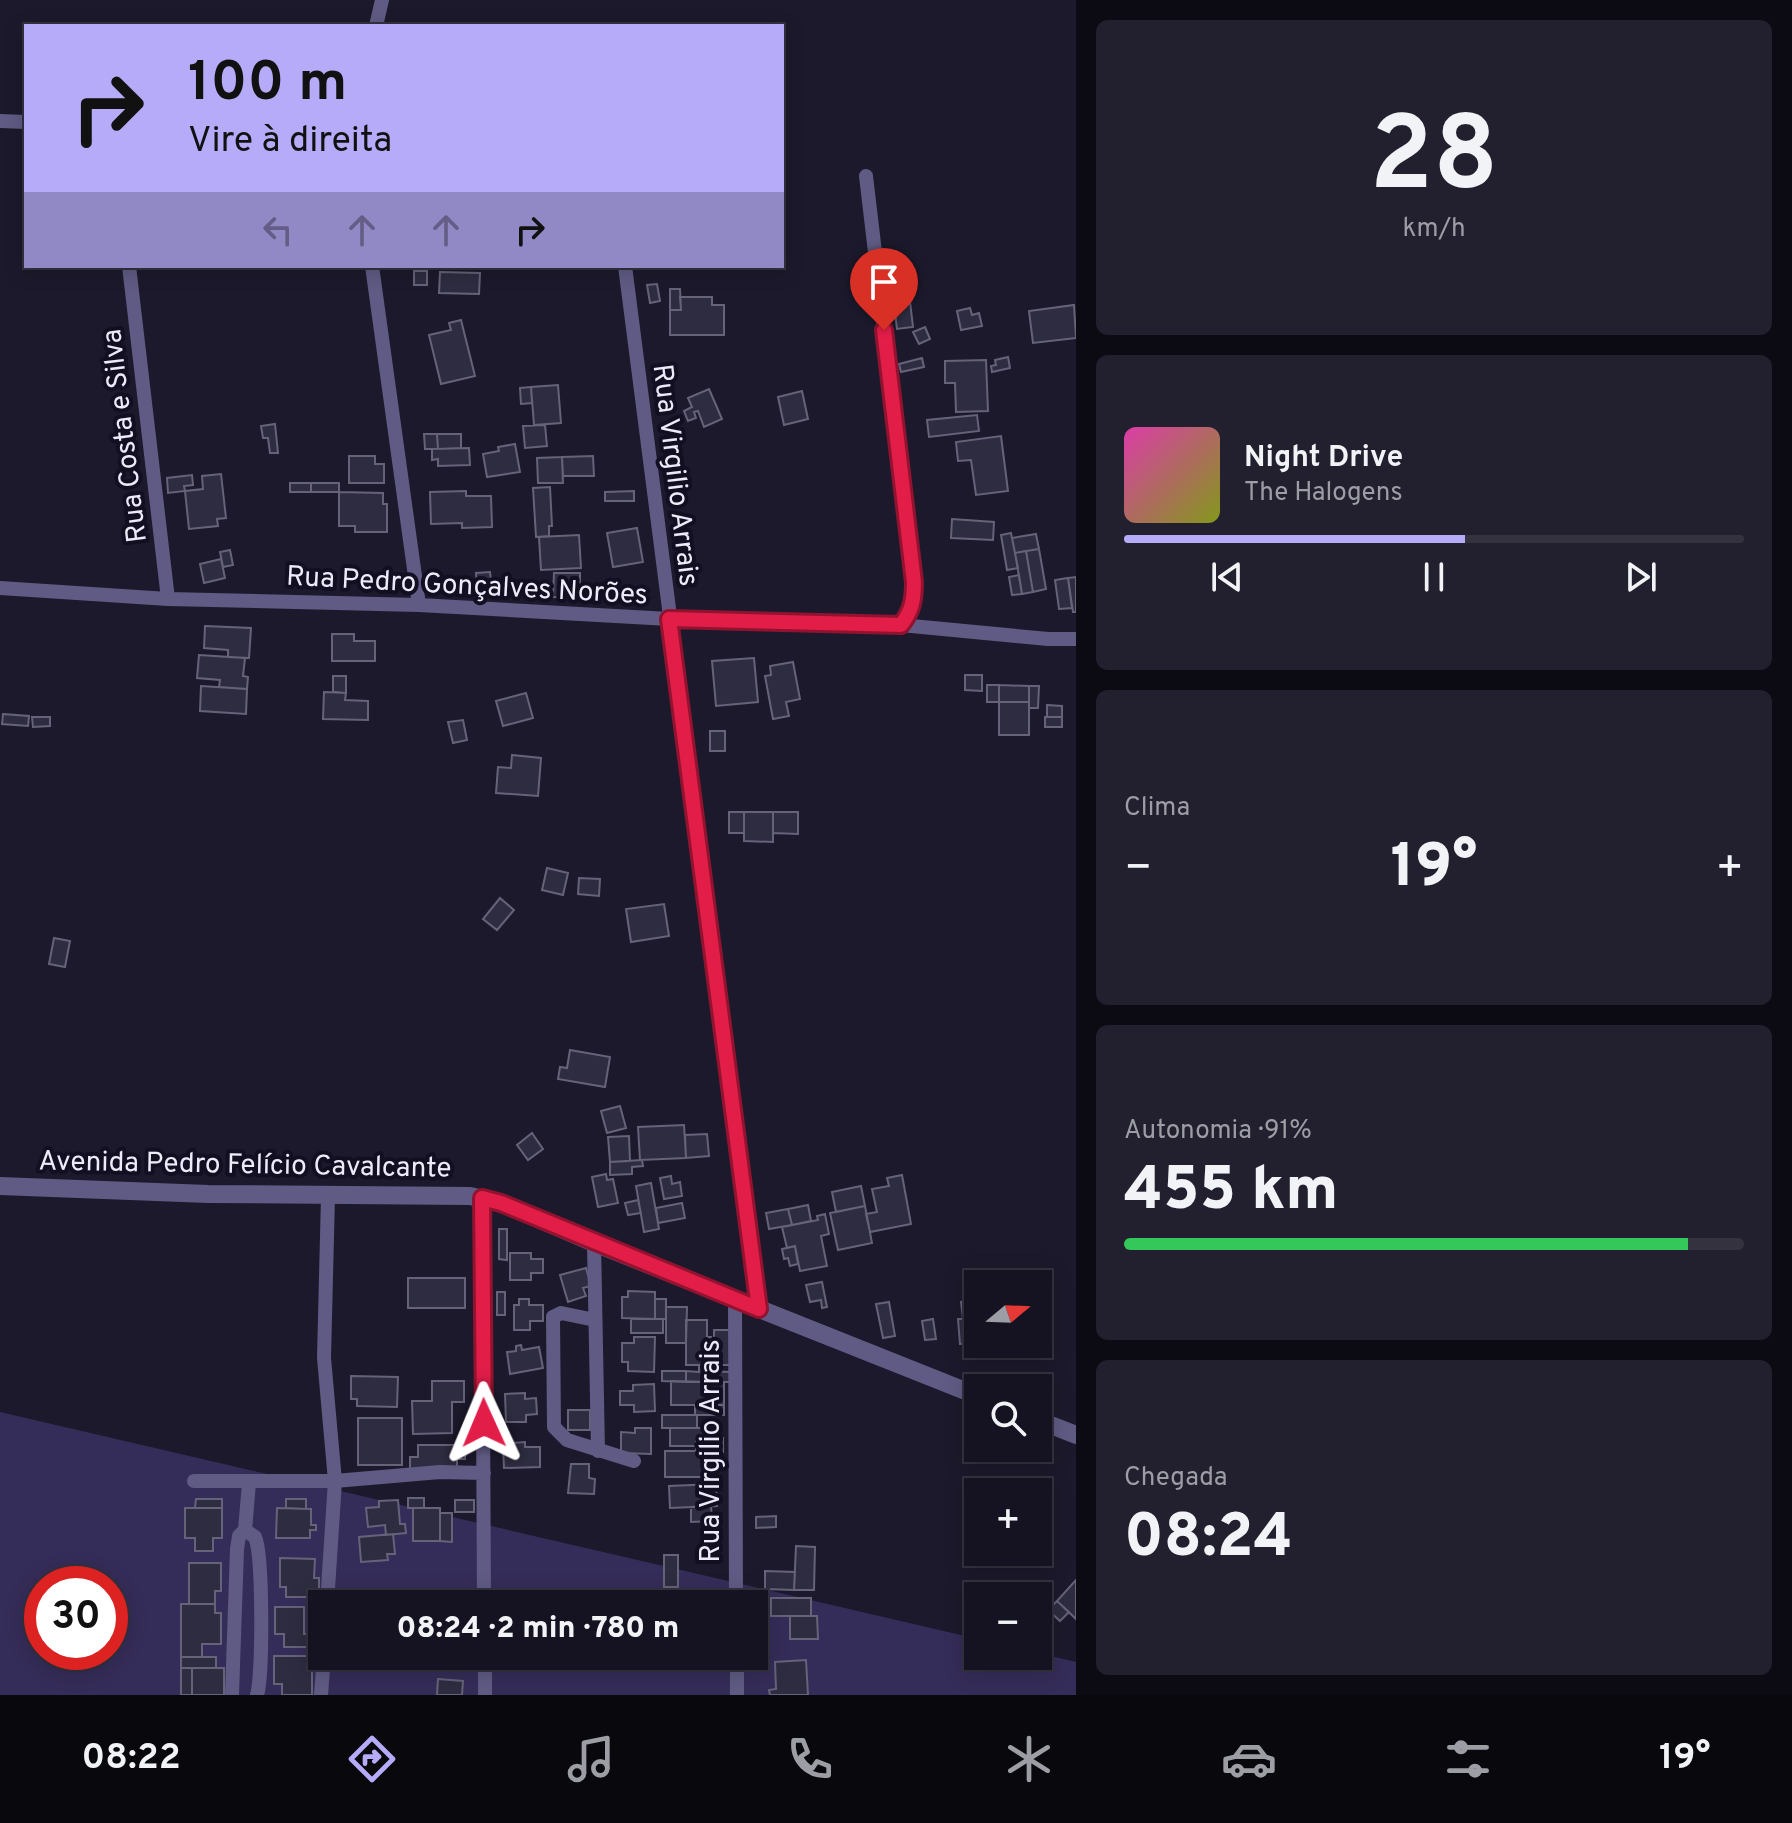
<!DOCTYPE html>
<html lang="pt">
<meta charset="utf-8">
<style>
body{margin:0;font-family:Overpass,sans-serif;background:#22202e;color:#f1f3f6;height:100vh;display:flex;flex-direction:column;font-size:30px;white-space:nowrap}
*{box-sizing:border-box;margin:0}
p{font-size:26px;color:#9d9ea5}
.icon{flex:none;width:44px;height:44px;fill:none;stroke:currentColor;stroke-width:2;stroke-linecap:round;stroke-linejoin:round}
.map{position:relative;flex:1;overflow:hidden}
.details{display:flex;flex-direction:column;gap:20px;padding:20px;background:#0c0a12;width:716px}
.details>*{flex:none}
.top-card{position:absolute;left:24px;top:24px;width:760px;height:244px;border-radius:0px;box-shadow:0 4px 20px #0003,0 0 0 2px #34323f;background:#b6abf8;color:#111;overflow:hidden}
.needle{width:52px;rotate:71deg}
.fabs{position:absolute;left:964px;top:1270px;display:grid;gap:16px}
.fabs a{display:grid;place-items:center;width:88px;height:88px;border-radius:0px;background:#151321;box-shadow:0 4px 20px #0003,0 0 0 2px #34323f;font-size:40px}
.speed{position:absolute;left:24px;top:1566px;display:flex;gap:16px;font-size:40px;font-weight:700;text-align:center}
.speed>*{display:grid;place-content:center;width:104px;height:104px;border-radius:50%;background:#151321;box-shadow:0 4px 20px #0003,0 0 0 2px #34323f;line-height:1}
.speed .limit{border:12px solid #d22;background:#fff;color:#111}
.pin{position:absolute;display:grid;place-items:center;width:68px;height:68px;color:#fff;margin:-82px -34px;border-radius:50% 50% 50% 0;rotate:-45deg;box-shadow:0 0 8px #0007}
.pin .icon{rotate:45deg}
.me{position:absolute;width:88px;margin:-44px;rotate:359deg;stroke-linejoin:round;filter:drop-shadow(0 0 6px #0008)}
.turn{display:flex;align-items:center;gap:28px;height:168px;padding:0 32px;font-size:36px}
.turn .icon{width:104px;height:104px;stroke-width:2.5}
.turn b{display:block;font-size:56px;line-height:68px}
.lanes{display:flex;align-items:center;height:76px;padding:0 32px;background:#0003;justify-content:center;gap:40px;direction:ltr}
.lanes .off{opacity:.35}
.big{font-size:60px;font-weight:800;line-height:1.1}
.details .card{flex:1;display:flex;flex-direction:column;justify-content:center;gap:12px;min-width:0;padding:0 28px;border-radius:12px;background:#22202e}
.details .dial{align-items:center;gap:0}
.dial b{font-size:104px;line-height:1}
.song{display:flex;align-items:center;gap:24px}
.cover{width:96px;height:96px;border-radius:12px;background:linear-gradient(135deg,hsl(320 70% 55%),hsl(70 70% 35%))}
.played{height:8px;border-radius:4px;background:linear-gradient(90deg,#b6abf8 55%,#34323f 55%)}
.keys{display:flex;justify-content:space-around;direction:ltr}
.heat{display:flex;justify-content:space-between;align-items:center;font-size:44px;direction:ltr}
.charge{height:12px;border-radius:6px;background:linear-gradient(90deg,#34c759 91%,#34323f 0)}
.trip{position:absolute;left:308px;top:1590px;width:460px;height:80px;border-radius:0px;background:#151321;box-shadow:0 4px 20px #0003,0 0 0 2px #34323f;font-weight:800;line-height:80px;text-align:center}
.tabs{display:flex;height:128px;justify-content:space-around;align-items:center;background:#08080d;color:#9d9ea5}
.tabs .icon{width:56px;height:56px}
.tabs .selected{color:#b6abf8}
.tabs b{font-size:36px;color:#f1f3f6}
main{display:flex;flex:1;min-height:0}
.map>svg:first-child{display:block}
</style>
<main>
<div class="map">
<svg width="1076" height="1695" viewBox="0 0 1076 1695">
<rect width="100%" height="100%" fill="#1c192c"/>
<!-- green -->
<path fill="#352d59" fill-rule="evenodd" d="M0 1412 978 1639V1656H1038V1653L1076 1662V1695H0ZM42 1584H110V1652H42ZM322 1604H754V1656H322Z"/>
<!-- building -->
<path fill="#2e2c40" stroke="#65627a" stroke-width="2" d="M414 271H427V285H414Z
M440 272 480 273 479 294 439 293Z
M657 284 660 301 650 303 647 285Z
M670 289H680L681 310H670Z
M909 293 913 327 897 329 893 295Z
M680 297H712V305H724V335H670V310H681Z
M1074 305 1076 338 1033 343 1029 311Z
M970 308 972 315 979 313 982 326 961 330 957 311Z
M461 320 475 376 441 384 429 335 451 330 449 323Z
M925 327 930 339 919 344 913 332Z
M1008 357 1010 368 992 372 991 366 996 365 995 360Z
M922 358 924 367 901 372 899 364Z
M986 360 988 411 956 412 955 383H945V361Z
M558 385 561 423 534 425 531 387Z
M531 387 532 403 521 404 520 388Z
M709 389 722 419 704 427 698 411 694 412 696 418 688 421 684 411 692 407 688 398Z
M802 391 808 419 784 425 778 397Z
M977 415 979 431 929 437 927 420Z
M275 424 278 453H270L268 438H263L261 426Z
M545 425 547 446 525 448 523 426Z
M424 434H437L438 449H425Z
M437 434H461V448L438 449Z
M1001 436 1008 491 976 495 971 460 958 461 956 442Z
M515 444 520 472 487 477 483 454 499 451 498 447Z
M469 448 470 465 438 466V459L432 460V449Z
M349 456H375V464H384V483H349Z
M593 456 594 476H563L562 457Z
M562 457 563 483H538L537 458Z
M221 474 226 518 217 519 218 526 189 529 185 491 203 489 202 476Z
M192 475 193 485 184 486 185 491 168 493 167 478Z
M290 483H311V492H290Z
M311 483H339V492H311Z
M550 487 552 526H549V536L536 537 533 488Z
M466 491V496H491L492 527 462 528V523L431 524 430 492Z
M634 491V501H605V492Z
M339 492 383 493V504H387V532H355V526H339Z
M952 519 994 522 993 540 951 538Z
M637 528 643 562 613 567 607 533Z
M1011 533 1018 568 1007 570 1001 535Z
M1036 534 1039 549 1015 553 1012 538Z
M579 535 581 568 541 570 539 537Z
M1039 549 1046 589 1033 592 1026 551Z
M230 550 233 565 223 567 220 552Z
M1026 551 1033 592 1022 594 1015 553Z
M221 559 225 578 204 583 200 564Z
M490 572 492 589 477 590 476 573Z
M554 573H580V598L553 597Z
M1019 575 1022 594 1012 595 1009 577Z
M1076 577V612H1073L1068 578Z
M1068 578 1072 608 1059 609 1055 580Z
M205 626 251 628 249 658 228 657V650L204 648Z
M332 634H354V641H375V661H332Z
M199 655 245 658 243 676 248 677 247 689 219 687 220 680 197 678Z
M754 658 758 702 716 706 712 661Z
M793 662 800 699 786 702 789 716 773 719 765 676 771 675 770 666Z
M965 675H982V691L965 690Z
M333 676H346V693L333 692Z
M987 685H999V702H987Z
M999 685 1029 686V702H999Z
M201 686 247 689 246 714 200 711Z
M1029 686H1039L1038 708H1029Z
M324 692 346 693 345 700 368 701V720L323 719Z
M526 693 533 718 503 726 496 701Z
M999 702H1029V735H999Z
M1047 705 1062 706V717H1047Z
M3 714 29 716 28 726 2 724Z
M32 717H50V726L33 727Z
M1045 717H1062V727H1045Z
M463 720 467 740 453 743 448 722Z
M710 731H725V751H710Z
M512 755 541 758 538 796 496 793 498 767 511 768Z
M729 812H744V833H729Z
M744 812H773V842L744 841Z
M773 812H798V834L773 833Z
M547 868 568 873 563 895 542 890Z
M579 878 600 879 599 896 578 894Z
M500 898 514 910 497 930 483 919Z
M664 904 669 936 631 942 626 909Z
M54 938 70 941 65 967 49 964Z
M570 1050 610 1057 605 1087 558 1079 560 1067 567 1068Z
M620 1106 626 1128 607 1133 601 1111Z
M684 1125 686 1158 640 1160 638 1127Z
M532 1133 543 1149 528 1160 517 1145Z
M707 1134 709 1156 686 1158 685 1135Z
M629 1136 630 1161 610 1162 608 1137Z
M642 1160 643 1166 632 1167V1174L610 1175V1162Z
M606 1174 607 1180 613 1179 618 1203 598 1207 592 1177Z
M902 1175 911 1224 870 1232 866 1214 877 1212 872 1189 889 1186 887 1178Z
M671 1176 672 1184 680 1182 682 1196 664 1199 660 1178Z
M651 1183 659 1229 644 1232 636 1186Z
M861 1186 865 1206 836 1212 832 1192Z
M638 1200 641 1213 628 1215 625 1203Z
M682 1203 685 1218 658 1223 656 1208Z
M808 1205 811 1221 792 1225 788 1209Z
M865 1206 872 1243 838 1250 830 1213Z
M788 1209 792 1225 769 1229 766 1213Z
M825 1214 829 1234 821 1236 827 1266 800 1271 795 1246 787 1248 782 1227 818 1220 817 1216Z
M499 1229H507V1260L499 1259Z
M795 1246 798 1264 790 1266 788 1258 784 1259 782 1249Z
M510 1253H531V1259H543V1273H531V1280H510Z
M586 1268 591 1286 583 1288 586 1296 568 1302 560 1275Z
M408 1278H465V1308H408Z
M822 1282 827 1307 822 1308 821 1300 810 1302 806 1285Z
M628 1291 655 1292V1319L622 1318V1297H628Z
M497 1292H505V1315H497Z
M519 1299H529V1305H543V1321H530V1330H514V1305H519Z
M655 1299H666V1319H655Z
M978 1300V1318L963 1319 961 1302Z
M889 1302 895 1336 883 1338 876 1304Z
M666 1307H687L686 1343H666Z
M978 1318V1343L960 1344 958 1319Z
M631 1319H663V1333H631Z
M933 1319 936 1339 925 1340 922 1321Z
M686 1320H707V1337H711V1352H707V1365H686Z
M714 1330H730V1365H714Z
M634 1337H655L654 1372 628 1371V1362H622V1343H634Z
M521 1345 522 1350 539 1347 543 1368 510 1374 507 1352 516 1351V1346Z
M699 1365H707V1371L730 1372V1382H686V1371L699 1372Z
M662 1371H686V1382L662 1381Z
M351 1376 398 1377 397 1407 357 1406V1399H351Z
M432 1381H464V1402H452V1433L413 1434 412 1401H432Z
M671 1381 710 1382 709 1405H671Z
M710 1382H724V1405H709Z
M654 1384 655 1411 634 1412V1405H620V1391H633V1385Z
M525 1393V1399L536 1398 537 1414 526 1415V1422H506L505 1394Z
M695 1405H724V1415H695Z
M568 1410H590V1430H568Z
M662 1415H697V1428H662Z
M358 1418H402V1465H358Z
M635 1428H651V1454L621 1453V1432L635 1433Z
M670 1428H702V1438H696V1446H670Z
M696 1438H723V1452L696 1451Z
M525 1442V1447H540V1467L504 1468 503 1448H513V1443Z
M418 1445H465V1459H457V1470L410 1469V1457H418Z
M665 1451H714V1477H665Z
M571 1464H589V1478L595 1479 594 1494 568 1493Z
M716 1484 717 1506 670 1508 669 1486Z
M408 1498H424V1508H408Z
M196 1499H222V1508H195Z
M286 1499H306V1509L286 1508Z
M398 1500 400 1524H405L406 1533 386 1535 385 1525 368 1527 366 1508 379 1507V1501Z
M455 1500H474V1512H455Z
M711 1506 712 1521 691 1522V1507Z
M185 1508H222V1538H213V1551H195V1538H185Z
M277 1508 311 1509V1525H316V1530H310V1538H276Z
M413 1508H440V1541H413Z
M440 1513H452V1542L440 1541Z
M776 1516V1527L756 1528V1517Z
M393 1534 395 1554H387L388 1560 361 1562 359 1537Z
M796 1546 815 1547 814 1590H794Z
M664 1555H678V1587H664Z
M280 1558 315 1559 314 1578H319V1597H286V1587H280Z
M189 1563H221V1591H215V1604H189Z
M765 1571 795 1572 794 1590 765 1589Z
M1076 1580V1619L1057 1601Z
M771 1598H811V1616H771Z
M1057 1601 1069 1612 1060 1621 1048 1610Z
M181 1604H215V1613H221V1644H202V1657H181Z
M275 1607H304V1634H316V1647H284V1634H275Z
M790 1616H817L818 1639H790Z
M274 1656H312V1695H282V1684H274Z
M181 1657H216V1668H181Z
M806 1660 808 1695H770L769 1690 776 1689 775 1662Z
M181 1668H192V1695H181Z
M192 1668H224V1695H192Z
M438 1679 463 1681 462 1695H437Z"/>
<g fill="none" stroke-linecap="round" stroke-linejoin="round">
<!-- minor -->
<path stroke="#605b84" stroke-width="14" d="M376 26 382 0
M0 121 26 122
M866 176 914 582 913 606 901 625
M129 266 168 599
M372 266 419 605
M625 266 759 1309
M0 588 168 599 419 605 669 619 901 625 1048 639H1076
M482 1198 484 1604
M594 1243 598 1451
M735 1298 736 1604
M595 1320 561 1313 553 1317 554 1427 567 1440 634 1461
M194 1481H335L440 1472 484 1473
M245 1530 255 1537C263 1555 263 1675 257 1695
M327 1604 335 1481 324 1358 328 1196
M485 1656V1695
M737 1656V1695
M232 1695 237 1549 239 1536 245 1530 249 1483
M321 1695 324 1656"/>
<!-- tertiary -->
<path stroke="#605b84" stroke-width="18" d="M0 1186 208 1194 470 1196 501 1203 594 1243 978 1396
M1038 1420 1076 1435"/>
</g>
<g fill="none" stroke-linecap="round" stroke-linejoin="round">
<!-- route casing -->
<g stroke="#92132f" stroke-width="20">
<path id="route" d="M484 1423 482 1198 501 1203 759 1309 669 619 901 625C912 611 914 600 914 582L884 330"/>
</g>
<!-- route -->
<use href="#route" stroke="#e11d48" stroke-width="14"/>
</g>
<g text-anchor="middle" stroke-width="8" stroke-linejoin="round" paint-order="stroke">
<!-- street labels -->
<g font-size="28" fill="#ecebf9" stroke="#130f22">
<text transform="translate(123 436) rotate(-97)" y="10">Rua Costa e Silva</text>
<text transform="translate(677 475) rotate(83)" y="10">Rua Virgilio Arrais</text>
<text transform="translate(467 584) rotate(3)" y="10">Rua Pedro Gonçalves Norões</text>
<text transform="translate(245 1163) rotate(1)" y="10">Avenida Pedro Felício Cavalcante</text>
<text transform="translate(709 1451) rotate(-90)" y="10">Rua Virgilio Arrais</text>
</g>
</g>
</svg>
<div class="fabs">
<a><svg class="needle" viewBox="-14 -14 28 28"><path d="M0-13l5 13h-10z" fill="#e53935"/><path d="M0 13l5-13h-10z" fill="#9d9ea5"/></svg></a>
<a><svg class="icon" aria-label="search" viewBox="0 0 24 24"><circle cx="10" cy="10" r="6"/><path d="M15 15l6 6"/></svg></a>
<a>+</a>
<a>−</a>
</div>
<div class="speed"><div class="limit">30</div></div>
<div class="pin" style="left:884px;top:330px;background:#d93025"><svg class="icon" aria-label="arrive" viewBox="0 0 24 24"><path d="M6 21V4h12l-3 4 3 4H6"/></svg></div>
<svg class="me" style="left:484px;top:1423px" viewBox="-20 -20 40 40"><path d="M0-17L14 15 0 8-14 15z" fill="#e11d48" stroke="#fff" stroke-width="4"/></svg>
<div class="trip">08:24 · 2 min · 780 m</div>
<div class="top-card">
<div class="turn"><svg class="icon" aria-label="right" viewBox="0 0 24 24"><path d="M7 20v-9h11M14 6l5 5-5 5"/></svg><div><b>100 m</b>Vire à direita</div></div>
<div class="lanes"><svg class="icon off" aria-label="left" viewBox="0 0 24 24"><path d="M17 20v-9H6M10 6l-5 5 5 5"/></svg><svg class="icon off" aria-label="ahead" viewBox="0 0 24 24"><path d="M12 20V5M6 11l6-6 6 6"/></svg><svg class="icon off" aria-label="ahead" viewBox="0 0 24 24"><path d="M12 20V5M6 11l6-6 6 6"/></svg><svg class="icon" aria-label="right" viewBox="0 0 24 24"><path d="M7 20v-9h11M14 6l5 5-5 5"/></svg></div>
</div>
</div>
<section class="details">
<div class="card dial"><b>28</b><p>km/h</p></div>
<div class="card">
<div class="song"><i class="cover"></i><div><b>Night Drive</b><p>The Halogens</p></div></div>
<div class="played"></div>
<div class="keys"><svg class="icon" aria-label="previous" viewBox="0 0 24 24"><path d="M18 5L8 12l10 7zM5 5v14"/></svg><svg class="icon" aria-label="pause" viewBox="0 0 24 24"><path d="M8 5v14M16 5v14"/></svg><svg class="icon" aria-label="next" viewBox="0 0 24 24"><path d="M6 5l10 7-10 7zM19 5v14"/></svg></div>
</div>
<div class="card"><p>Clima</p>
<div class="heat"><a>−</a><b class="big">19°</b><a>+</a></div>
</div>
<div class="card"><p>Autonomia · 91%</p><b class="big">455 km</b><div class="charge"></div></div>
<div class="card"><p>Chegada</p><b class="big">08:24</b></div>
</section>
</main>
<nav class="tabs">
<b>08:22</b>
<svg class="icon selected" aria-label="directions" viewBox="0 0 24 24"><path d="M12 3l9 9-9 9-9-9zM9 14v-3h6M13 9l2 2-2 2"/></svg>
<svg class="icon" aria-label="music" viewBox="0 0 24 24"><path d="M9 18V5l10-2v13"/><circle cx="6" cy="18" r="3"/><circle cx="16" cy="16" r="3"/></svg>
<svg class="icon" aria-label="phone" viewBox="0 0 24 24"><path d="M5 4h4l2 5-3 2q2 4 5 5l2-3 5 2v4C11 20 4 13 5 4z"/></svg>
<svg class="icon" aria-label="climate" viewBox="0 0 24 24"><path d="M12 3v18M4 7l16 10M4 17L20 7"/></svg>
<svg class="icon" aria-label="car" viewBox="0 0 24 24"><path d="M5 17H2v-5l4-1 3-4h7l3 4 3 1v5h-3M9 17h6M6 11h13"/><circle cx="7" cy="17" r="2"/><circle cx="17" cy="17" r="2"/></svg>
<svg class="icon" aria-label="filters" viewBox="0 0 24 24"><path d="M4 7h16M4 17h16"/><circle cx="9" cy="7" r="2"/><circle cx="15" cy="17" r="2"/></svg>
<b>19°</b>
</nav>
